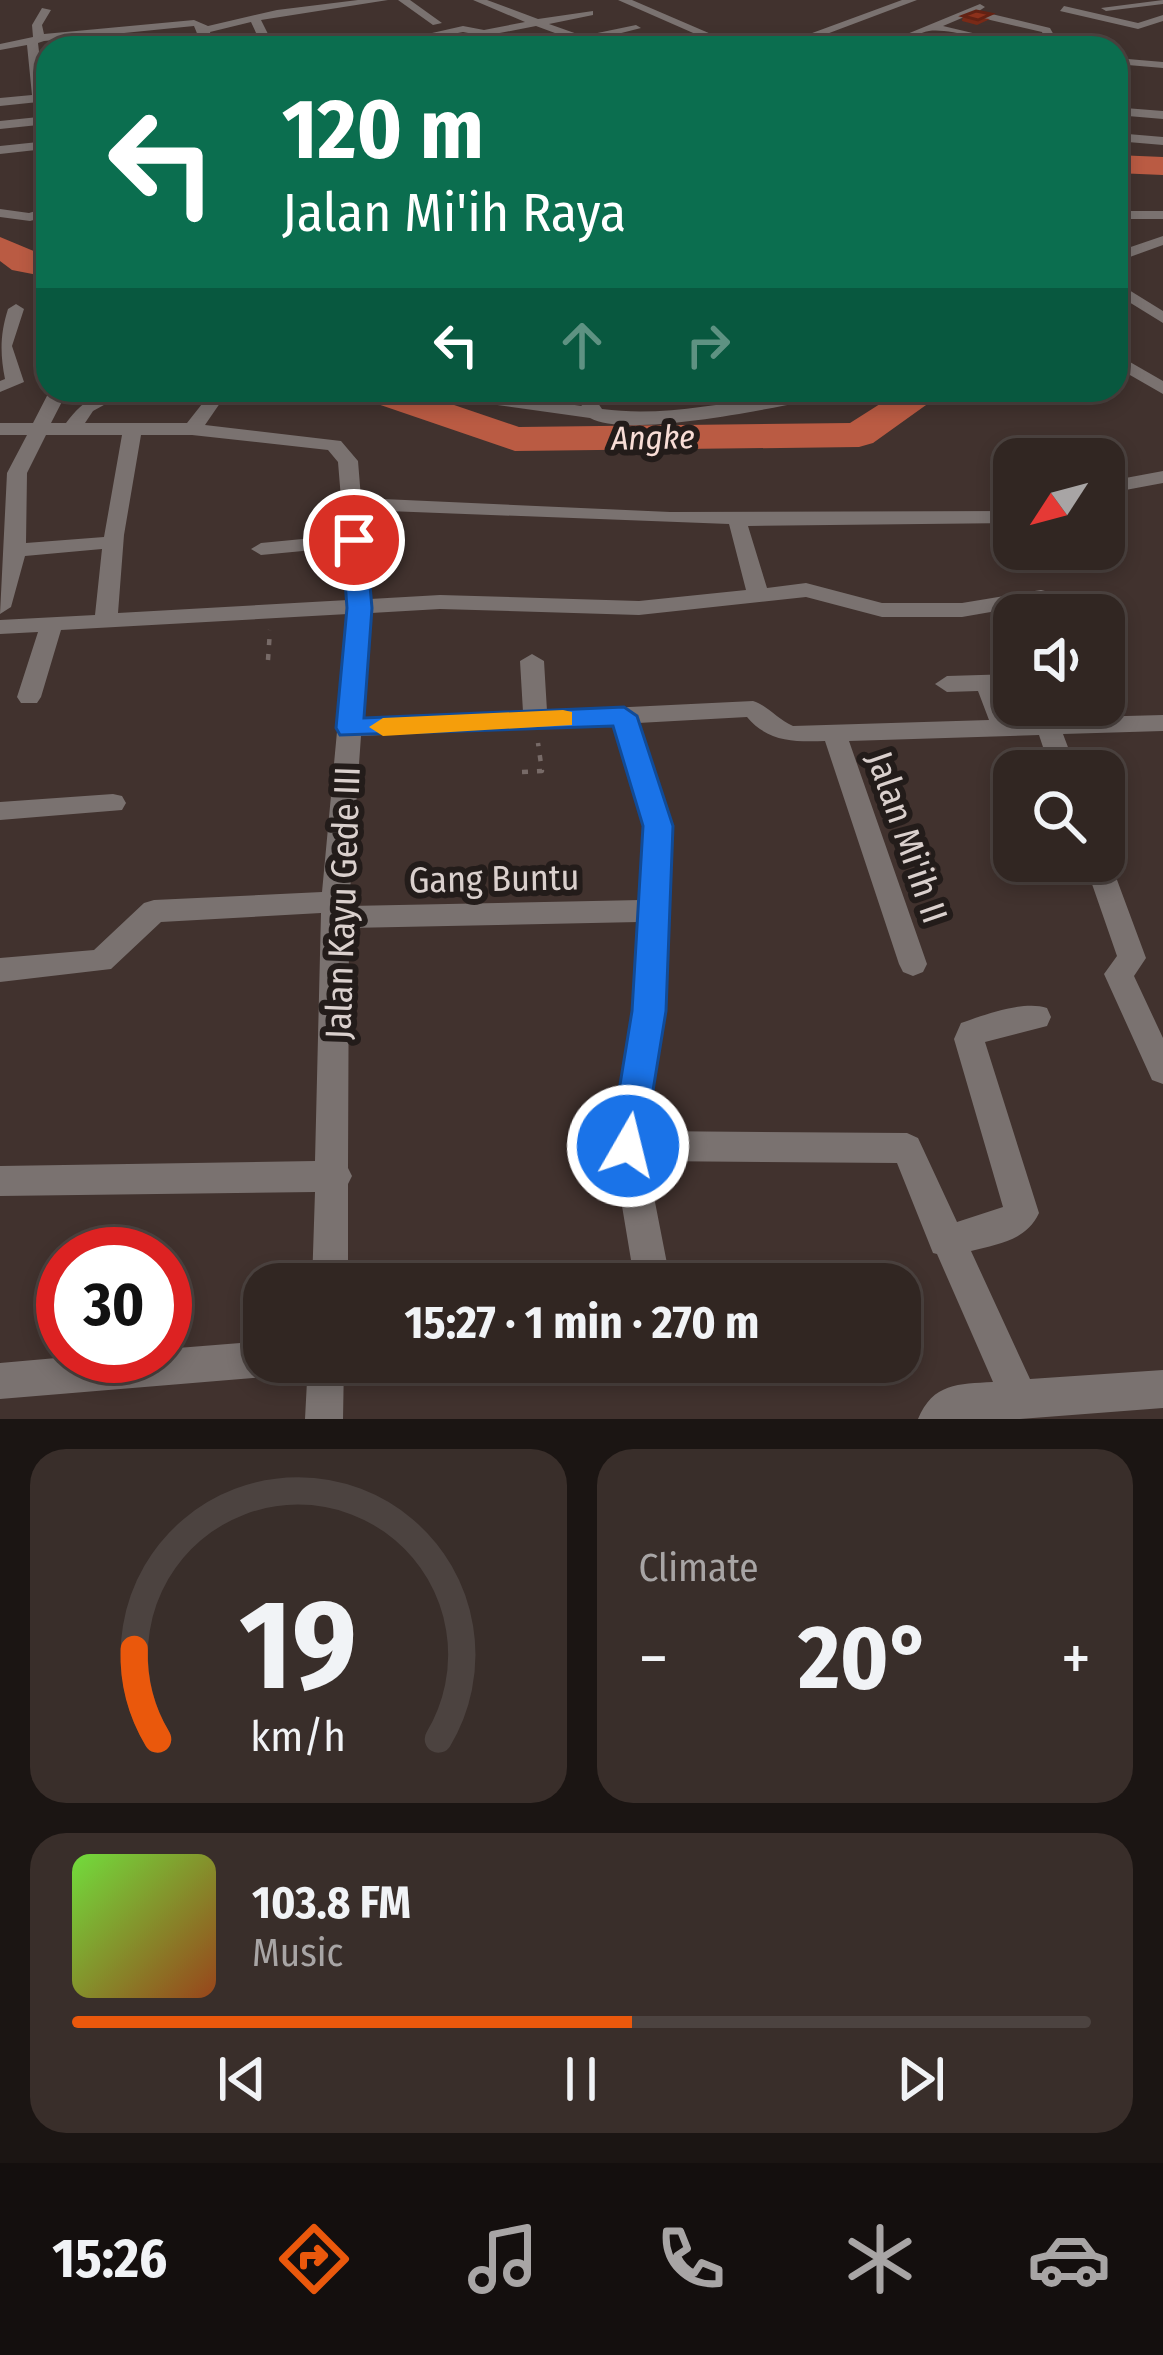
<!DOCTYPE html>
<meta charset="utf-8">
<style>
body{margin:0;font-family:"Fira Sans Condensed",sans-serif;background:#392e2a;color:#f1f3f6;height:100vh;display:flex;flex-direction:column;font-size:45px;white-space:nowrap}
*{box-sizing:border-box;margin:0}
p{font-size:39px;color:#a8a5a5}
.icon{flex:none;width:66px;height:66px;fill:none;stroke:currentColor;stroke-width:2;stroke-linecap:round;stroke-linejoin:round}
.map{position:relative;height:1419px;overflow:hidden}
.side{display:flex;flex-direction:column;gap:30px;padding:30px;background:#1b1513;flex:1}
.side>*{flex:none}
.guide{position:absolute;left:36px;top:36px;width:1092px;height:366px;border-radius:36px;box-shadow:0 6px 18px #0003,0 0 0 3px #4c4340;background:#0b6e4f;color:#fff;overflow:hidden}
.needle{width:78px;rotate:234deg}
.fabs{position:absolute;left:993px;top:438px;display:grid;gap:24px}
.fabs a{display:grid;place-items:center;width:132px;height:132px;border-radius:24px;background:#312622;box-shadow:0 6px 18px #0003,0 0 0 3px #4c4340;font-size:60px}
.speed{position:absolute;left:36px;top:1227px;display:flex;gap:24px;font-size:60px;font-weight:700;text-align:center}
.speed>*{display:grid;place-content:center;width:156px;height:156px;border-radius:50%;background:#312622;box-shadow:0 6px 18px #0003,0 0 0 3px #4c4340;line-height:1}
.speed .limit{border:18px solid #d22;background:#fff;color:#111}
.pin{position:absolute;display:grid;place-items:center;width:102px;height:102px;color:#fff;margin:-51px;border:6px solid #fff;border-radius:50%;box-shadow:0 3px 12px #0007}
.me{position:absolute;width:132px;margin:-66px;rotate:8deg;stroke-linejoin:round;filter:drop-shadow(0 0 9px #0008)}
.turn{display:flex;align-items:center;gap:42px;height:252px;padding:0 48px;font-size:54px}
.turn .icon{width:156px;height:156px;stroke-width:2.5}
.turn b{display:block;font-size:84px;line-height:102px}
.lanes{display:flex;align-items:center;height:114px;padding:0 48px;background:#0003;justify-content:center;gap:60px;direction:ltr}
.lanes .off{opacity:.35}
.big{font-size:90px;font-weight:700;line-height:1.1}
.side .tile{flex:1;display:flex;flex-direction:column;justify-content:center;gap:18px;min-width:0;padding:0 42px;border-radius:36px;background:#392e2a}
.side .dial{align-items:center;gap:0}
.dial svg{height:312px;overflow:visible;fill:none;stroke:#4c4340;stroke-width:7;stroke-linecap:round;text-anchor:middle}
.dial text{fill:#f1f3f6;stroke:none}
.song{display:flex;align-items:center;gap:36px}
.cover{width:144px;height:144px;border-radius:18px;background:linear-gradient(135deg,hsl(100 70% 55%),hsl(20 70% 35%))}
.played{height:12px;border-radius:6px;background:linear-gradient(90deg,#ea580c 55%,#4c4340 55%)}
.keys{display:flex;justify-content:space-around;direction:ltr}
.heat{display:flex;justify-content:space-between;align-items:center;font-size:66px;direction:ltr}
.side .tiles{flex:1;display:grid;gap:30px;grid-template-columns:1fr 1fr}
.tile:last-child{grid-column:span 2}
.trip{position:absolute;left:243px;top:1263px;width:678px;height:120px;border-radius:36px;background:#312622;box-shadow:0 6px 18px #0003,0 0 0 3px #4c4340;font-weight:700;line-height:120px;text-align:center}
.tabs{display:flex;height:192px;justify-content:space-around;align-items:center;background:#140f0e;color:#a8a5a5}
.tabs .icon{width:84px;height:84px}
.tabs .current{color:#ea580c}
.tabs b{font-size:54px;color:#f1f3f6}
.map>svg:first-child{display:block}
</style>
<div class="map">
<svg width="1163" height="1419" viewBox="0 0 1163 1419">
<rect width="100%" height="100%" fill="#41322e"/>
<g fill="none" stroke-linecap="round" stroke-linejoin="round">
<!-- river -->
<path fill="#ba5b43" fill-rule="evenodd" d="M1116 155 1163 157V175L1116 173Z
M0 237 48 257V277L12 270 0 261Z
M354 390H410L519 427 850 423 902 390H947L873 443 859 447 515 451 360 398Z"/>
<!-- path -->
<path stroke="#776a67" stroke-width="4.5" stroke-dasharray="6 9" stroke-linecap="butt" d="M268 660 270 630
M522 772 542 771 538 743"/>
<!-- minor -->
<path fill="#7a7270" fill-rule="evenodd" d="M358 0H388L261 20 275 48H263L251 22 210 32 215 48H203L194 26 44 41 38 43 44 94 48 93V101L0 106V98L32 95 27 45 0 50V44L33 37 32 25 42 8 51 10 42 25 44 34 194 20 208 26 277 10Z
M398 0H410L442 23 433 25Z
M473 0H487L538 19 593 11V15L549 24 583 36 636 25 641 28 582 43 536 26 484 36 463 32 416 41 410 38 463 26 484 30 525 22Z
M618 0H632L718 37 785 43 902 0H917L800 44 812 48 716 43Z
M1163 0V4L1106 11 1101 8Z
M980 4 985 7 979 11 1050 28 1061 48H1049L1042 32 969 15 943 26 1036 48C1005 48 952 27 929 31 909 35 895 48 873 48Z
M1064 6 1138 23 1163 15V21L1138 29 1060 11Z
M1116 58 1163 62V68L1116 64Z
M1116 82 1122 86 1125 108 1163 111V119L1116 115Z
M48 116V124L0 129V121Z
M1116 133 1163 137V145L1116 141Z
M48 141V216L30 221 0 217V209L29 213 39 210 36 150 0 154V146Z
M1163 236V245L1116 262V252Z
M1116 282 1163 311V323L1116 294Z
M16 304 24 309 12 346 24 382 0 392V381L5 379C0 354 0 334 8 309Z
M1116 354 1163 381V394L1116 367Z
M50 390H68L51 423H66C84 399 100 390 131 390L93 411 85 423H187L213 390H229L205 425 341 441 358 461 361 498 670 512 1014 511V523L748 526 767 588 806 583 882 603H962L1041 590 1049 592 1052 597 1049 602 962 617H882L806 597 639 615 440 609 371 613 363 719 523 712 520 661 532 654 544 661 547 711 753 701C767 705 777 719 793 726L989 720 978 691 947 692 935 684 947 676 1014 674V690H1001L1012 719 1163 715V731L1063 734 1077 771H1051L1039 735 849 741 927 964 923 972 913 976 903 972 899 964 825 741C794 742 768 742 747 717L638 723 671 826 664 1011 646 1131 907 1133 918 1138 957 1222 1003 1207 954 1039 961 1023C984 1015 1024 1000 1047 1008L1051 1017 1047 1026 985 1042 1039 1213C1026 1241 998 1244 971 1251L1030 1379 1163 1370V1408L1020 1419H918C933 1383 958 1384 993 1382L937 1254 933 1253 897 1163 647 1161 671 1284H635L612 1146 634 1011 639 922 349 928 348 1168 352 1176 348 1184V1284H312L315 1192 0 1196V1166L315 1161 321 913 161 922 111 969 0 982V958L94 950 144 903 154 900 322 892 348 614 61 630 41 697 37 703H21L17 697 38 632 0 634V620L95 615 102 549 25 556 11 607 0 614 7 473 27 435H0V423H33ZM46 435H122L104 537 26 543 27 473ZM141 435H192L328 450 338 462 344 535 261 543 251 549 261 555 345 547 348 600 118 613 124 535ZM362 510 729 524 746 590 639 601 440 595 370 599ZM614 724 645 826 641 900 349 906 361 736Z
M416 390H464L582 406 571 390H589L602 409C685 420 763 390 846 390L837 395C787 405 629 440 590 418L425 395Z
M1058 390H1079L1081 393 1072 398Z
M1163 471V483L1104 494V482Z
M113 794 122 796 126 803 122 810 0 820V802Z
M1104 853 1110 861 1146 958 1134 976 1163 1038V1084L1152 1080 1104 974 1117 956 1084 861H1104Z
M264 1341V1362H281L277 1372 264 1377 0 1399V1363L79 1356H165V1349Z
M308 1362H344L343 1419H305Z"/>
<!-- tertiary -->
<path fill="#7a7270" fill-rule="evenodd" d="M1116 211H1163V219H1116Z"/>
</g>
<!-- wall -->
<path fill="#792a17" d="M963 16 990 19 977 25 962 21Z"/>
<!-- building -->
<path fill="#8d311b" stroke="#632213" stroke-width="3" d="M976 11 991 14 978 20 963 16Z"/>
<!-- route -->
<path fill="#1a73e8" stroke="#114b97" stroke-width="3" d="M354 533 366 540 372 608 364 718 624 707 637 716 673 826 666 1011 642 1158 628 1162 615 1158 610 1146 632 1011 643 826 613 726 340 735 336 728 347 608 342 540Z"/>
<!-- slow -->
<path fill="#f59e0b" d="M563 710 572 712V725L383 736 369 727 383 718Z"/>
<g text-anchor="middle" stroke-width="12" stroke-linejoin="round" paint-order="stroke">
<!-- far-water labels -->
<g font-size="33" font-style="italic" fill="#f8ddd6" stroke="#231c1a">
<text transform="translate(653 437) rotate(-1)" y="12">Angke</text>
</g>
<!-- street labels -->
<g font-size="36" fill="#dad0cd" stroke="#231c1a">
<text transform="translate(908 837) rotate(71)" y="13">Jalan Mi'ih II</text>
<text transform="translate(494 878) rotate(-1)" y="13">Gang Buntu</text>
<text transform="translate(342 903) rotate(-88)" y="13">Jalan Kayu Gede III</text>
</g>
</g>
</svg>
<div class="fabs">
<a><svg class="needle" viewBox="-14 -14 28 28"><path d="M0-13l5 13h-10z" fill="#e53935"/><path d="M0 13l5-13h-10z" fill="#a8a5a5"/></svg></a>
<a><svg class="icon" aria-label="sound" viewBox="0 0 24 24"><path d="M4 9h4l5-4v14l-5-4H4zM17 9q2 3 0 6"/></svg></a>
<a><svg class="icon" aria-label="search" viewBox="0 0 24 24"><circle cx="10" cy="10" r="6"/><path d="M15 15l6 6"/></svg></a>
</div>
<div class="speed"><div class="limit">30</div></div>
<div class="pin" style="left:354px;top:540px;background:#d93025"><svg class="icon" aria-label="arrive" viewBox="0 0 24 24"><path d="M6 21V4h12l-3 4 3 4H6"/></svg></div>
<svg class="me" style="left:628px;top:1146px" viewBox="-20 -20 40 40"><circle r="17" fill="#1a73e8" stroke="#fff" stroke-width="3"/><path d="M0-11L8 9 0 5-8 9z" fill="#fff"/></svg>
<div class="trip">15:27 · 1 min · 270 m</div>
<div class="guide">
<div class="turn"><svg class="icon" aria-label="left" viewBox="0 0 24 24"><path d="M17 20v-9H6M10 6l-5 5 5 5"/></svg><div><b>120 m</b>Jalan Mi'ih Raya</div></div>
<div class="lanes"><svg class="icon" aria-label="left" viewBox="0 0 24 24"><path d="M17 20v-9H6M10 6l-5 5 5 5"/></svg><svg class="icon off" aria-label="ahead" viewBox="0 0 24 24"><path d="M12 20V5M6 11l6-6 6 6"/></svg><svg class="icon off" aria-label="right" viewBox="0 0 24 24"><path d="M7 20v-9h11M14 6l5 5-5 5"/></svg></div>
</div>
</div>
<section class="side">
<div class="tiles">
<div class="tile dial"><svg viewBox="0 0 100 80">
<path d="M14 69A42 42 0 1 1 86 69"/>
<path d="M14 69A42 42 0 0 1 8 46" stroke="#ea580c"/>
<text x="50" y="56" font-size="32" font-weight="700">19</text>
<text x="50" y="72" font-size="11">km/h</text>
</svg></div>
<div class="tile"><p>Climate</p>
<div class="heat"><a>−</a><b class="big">20°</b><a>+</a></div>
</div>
<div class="tile">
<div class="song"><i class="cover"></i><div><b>103.8 FM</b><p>Music</p></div></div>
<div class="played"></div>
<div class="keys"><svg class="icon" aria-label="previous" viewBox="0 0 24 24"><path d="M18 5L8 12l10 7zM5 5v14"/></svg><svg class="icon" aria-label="pause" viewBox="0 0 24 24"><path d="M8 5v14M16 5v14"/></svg><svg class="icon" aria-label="next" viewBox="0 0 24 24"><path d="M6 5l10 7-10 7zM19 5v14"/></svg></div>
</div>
</div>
</section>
<nav class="tabs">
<b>15:26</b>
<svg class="icon current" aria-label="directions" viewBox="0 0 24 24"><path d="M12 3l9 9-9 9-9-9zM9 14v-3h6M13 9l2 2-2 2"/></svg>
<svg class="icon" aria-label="music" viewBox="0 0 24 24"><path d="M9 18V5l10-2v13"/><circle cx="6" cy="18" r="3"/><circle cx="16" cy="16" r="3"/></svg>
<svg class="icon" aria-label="phone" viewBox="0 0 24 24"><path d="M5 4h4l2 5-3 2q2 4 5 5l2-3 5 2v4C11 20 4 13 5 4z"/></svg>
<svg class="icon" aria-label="climate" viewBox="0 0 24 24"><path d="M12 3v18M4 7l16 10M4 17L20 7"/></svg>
<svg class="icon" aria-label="car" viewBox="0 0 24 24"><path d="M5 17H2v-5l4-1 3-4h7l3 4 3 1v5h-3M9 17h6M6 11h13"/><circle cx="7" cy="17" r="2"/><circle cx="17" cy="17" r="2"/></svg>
</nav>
